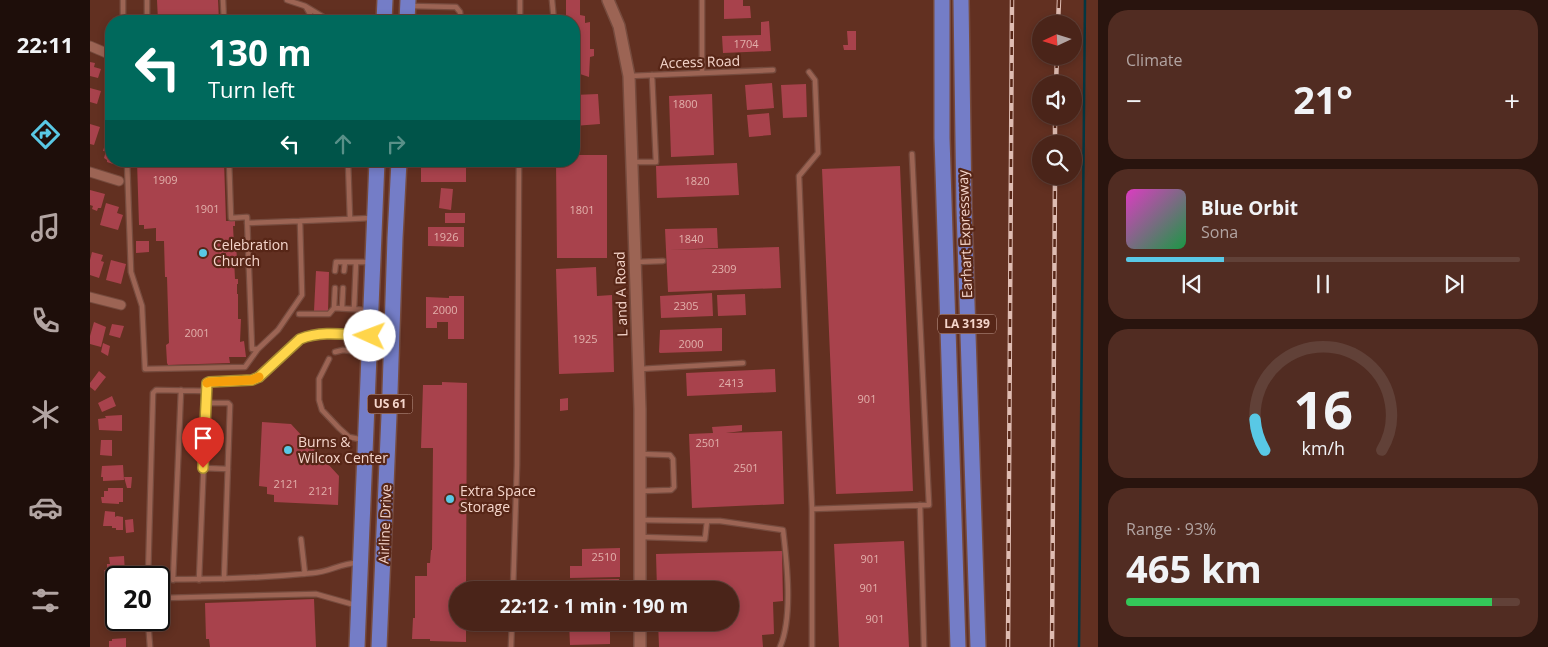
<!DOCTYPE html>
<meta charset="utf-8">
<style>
body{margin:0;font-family:"Open Sans",sans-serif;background:#512c22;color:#f1f3f6;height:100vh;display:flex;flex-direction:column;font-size:19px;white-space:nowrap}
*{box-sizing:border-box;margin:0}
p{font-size:16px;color:#b2a4a2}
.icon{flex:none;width:28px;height:28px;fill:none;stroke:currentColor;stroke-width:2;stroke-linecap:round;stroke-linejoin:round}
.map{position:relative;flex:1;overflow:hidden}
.details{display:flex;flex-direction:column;gap:10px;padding:10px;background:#29140e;width:450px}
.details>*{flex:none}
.hud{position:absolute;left:15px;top:15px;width:475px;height:152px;border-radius:20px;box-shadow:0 2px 8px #0003,0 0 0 1px #614138;background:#00695c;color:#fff;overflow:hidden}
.needle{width:32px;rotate:266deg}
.tools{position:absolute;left:942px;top:15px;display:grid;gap:10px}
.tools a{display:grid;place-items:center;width:50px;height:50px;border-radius:50%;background:#4a2419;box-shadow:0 2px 8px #0003,0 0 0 1px #614138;font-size:25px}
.speed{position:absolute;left:15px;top:566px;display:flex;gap:10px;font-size:25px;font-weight:700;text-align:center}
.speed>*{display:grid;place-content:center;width:65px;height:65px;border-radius:50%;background:#4a2419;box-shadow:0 2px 8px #0003,0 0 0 1px #614138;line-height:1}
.speed .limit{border:2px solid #111;border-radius:8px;background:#fff;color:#111}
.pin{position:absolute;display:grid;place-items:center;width:42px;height:42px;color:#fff;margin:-51px -21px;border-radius:50% 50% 50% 0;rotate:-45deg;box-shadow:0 0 5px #0007}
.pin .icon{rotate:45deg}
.me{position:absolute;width:55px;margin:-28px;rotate:272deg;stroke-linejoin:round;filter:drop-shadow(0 0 4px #0008)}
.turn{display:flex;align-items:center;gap:18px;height:105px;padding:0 20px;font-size:22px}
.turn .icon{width:65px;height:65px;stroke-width:2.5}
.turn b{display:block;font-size:35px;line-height:42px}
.lanes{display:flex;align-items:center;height:48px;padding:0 20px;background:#0003;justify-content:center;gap:25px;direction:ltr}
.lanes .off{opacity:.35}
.big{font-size:38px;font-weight:700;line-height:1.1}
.details .widget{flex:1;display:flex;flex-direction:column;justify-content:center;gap:8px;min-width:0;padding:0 18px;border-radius:20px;background:#512c22}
.details .dial{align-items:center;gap:0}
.dial svg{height:130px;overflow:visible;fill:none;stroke:#614138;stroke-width:7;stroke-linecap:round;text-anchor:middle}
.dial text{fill:#f1f3f6;stroke:none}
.song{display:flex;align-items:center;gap:15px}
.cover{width:60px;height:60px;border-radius:8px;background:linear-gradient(135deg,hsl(310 70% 55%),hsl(140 70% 35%))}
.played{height:5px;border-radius:2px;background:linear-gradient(90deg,#59c8e5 25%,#614138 25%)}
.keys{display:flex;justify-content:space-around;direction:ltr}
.heat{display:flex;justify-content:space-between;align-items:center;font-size:28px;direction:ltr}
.charge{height:8px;border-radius:4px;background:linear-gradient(90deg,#34c759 93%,#614138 0)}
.trip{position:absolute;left:359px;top:581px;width:290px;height:50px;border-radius:25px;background:#4a2419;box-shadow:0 2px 8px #0003,0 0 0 1px #614138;font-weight:700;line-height:50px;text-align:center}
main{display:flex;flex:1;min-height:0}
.tab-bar{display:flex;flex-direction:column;width:90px;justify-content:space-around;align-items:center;background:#1e0e0a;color:#b2a4a2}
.tab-bar .icon{width:35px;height:35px}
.tab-bar .on{color:#59c8e5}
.tab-bar b{font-size:22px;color:#f1f3f6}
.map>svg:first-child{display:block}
</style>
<main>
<nav class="tab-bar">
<b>22:11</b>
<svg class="icon on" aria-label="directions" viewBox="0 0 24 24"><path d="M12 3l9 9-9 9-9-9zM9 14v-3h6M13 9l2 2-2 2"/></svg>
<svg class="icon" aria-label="music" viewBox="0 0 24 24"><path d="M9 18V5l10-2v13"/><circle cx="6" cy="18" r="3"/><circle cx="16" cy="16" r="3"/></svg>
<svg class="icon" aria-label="phone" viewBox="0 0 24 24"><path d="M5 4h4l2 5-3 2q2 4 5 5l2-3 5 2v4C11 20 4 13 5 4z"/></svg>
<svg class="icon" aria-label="climate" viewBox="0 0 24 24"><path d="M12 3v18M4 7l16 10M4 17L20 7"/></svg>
<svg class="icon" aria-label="car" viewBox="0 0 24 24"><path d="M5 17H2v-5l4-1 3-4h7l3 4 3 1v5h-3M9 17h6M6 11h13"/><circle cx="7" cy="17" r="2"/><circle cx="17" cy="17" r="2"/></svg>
<svg class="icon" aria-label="filters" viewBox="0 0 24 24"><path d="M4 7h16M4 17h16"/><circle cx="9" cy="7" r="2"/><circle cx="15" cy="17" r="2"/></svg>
</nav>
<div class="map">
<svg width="1008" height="647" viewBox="0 0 1008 647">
<rect width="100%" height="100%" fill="#623021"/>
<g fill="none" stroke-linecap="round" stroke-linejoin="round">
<!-- stream -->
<path stroke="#033742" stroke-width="2.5" d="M989 647 995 0"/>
</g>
<!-- building -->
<path fill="#a8424c" d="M67 0H128L129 21H68Z
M476 0H490V15L495 16V23L500 22V49H504V56L500 57 499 77 484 72V21H476Z
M634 0H653V6H660L661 18 634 19Z
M679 21 681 51 633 53 632 36 671 35V22Z
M757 31H766V50H754L753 45H758Z
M0 62 5 63 4 67 11 69 8 78 0 76Z
M682 83 684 108 657 110 655 85Z
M716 84 717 117 693 118 691 85Z
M0 88 11 91 7 104 0 102Z
M508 94 510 124 484 126V95Z
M622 94 624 155 581 157 579 96Z
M679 113 681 135 659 137 657 115Z
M0 124 10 127 4 145 0 144Z
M21 124V161H24L23 164 17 162V160L14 158 16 151H13Z
M484 155H517V258H467L466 161H484Z
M47 161H134L136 221H145V226H143L144 245H146L147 259H144L145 279H148V284H147V294H148V319H151L150 342 154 341 156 357H139L140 363 78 365 77 363 76 345 79 343 77 277H75L74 241H66V228L54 229V225H49Z
M331 161H376V182H331Z
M647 163 649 195 567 198 566 166Z
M810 166 823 491 746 494 732 169Z
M351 188 363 189 361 210 349 208Z
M0 190 15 194 11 208H8L7 211 2 209 3 206 0 205Z
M16 203 29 207 27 213 33 215 28 230 10 225Z
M355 213H375V223H355Z
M338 227H374V247L338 246Z
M627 228 628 248 579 250 689 247 691 288 578 292 575 229Z
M46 241H59V252L46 253Z
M2 252 13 255 11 261 14 262 9 278 0 275V260Z
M21 260 36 264 31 284 16 280Z
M506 267 507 296 522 295 524 372 469 374 466 269Z
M226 271 239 272 238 312 224 311Z
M622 293 623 316 571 318 570 296Z
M655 294 656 315 628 316 627 295Z
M359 296H374V339H358V322H347V328H336V297L359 298Z
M4 322 16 327 11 347 0 344V336Z
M22 324 34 326 30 338 19 335Z
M632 328V351L570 353 569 352 570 330Z
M13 343 20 346 18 356 11 352Z
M685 369 686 392 597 396 596 373Z
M9 371 16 377 5 391 0 387V383Z
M352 382 377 383 376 590H368V622H376V642L340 641V639H322L323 618H325V576H337V563H340L341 550H342L343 448H331L333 385H352Z
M22 396 26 406 12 412 8 403Z
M478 398V410L470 411V399Z
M32 415V431L9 430 8 419 16 418 15 416Z
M172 422 201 424 249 476 248 505 184 502V495L177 494V487L169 486Z
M652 425V431L636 433 692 431 694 504 602 508 599 434 623 433 622 427Z
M11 440H22V456L10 455Z
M33 465 34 480 13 481V477H11L12 466Z
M34 477H42L41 488H37Z
M18 488H33V502H29V504L12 503 11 497H14V491H18Z
M15 511 25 512V517L27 516 33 517V530H26V528H22V526H13Z
M43 519 44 532 36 533 35 520Z
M814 541 819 647H749L744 544Z
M530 548V577L480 578V566H492V549Z
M692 551 693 601 683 602 684 634 672 635 673 647H569L568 622H640V590H567L566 554Z
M34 556 35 573H29V578H26V579H24V577L15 578 14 570H17V564H20L19 557Z
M529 579V590H480V580Z
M26 586V602L23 603V601H15L16 587Z
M224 599 226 647H120L119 639H116L115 603Z
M26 613V620H36V629L25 628V627H17V621H20L19 614Z
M479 622H520V644L480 645Z
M36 638V647H19V641H22V639Z"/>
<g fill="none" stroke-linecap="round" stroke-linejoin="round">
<!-- lane casing -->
<g stroke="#764b3e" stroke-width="7">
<path id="lane" d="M33 0V21
M57 0V21
M133 0 134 21
M197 0 215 6 240 21
M462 0 464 21
M612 0V73
M321 6 366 7 370 12 371 21
M216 7 224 21
M430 21V0
M719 72 725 80 728 153 709 176 722 509V647
M540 76 683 70
M37 161 41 272 52 306 55 369 155 367 168 349
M139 161 141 218 157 217 162 349H168L188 330 212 295 210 221 260 219 258 161
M543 162H566L562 75
M260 219 281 218
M157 223 210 221
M546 262 573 261
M245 271 246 262H281
M254 271 255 262
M245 288 244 308 277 310
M252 308 253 288
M264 309 266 262
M209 314H239L244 308
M245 352 253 350 276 353
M239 359 229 379V400L232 410 249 428 259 437 274 440
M550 369 653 363
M116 403H138L140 405 134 579
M551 454 580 455 583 459 584 487 581 490 551 491
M113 468 138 469
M830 505 834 647
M722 509 839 505 822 154
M551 520 617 521
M551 537 615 539 617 521H630L693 530C697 563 703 617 690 647
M211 539 215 574
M58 578 63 393 66 390 116 391
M69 579C120 580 172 578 223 573 240 572 250 563 268 563
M83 580 91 390
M109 580 117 383 162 380 169 377 210 339C231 330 256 335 278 336
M423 590 427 465 429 161
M69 600 73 598 226 594 265 605
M58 620 60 647
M421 647 422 622"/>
</g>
<!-- street casing -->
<g stroke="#764b3e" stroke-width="11">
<path id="street" d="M0 46 21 55
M0 172 29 181
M0 297 31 305"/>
</g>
<!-- secondary casing -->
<g stroke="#764b3e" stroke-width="14">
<path id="secondary" d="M518 0 529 26 539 76 550 409V590
M550 647V622"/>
</g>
<!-- highway casing -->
<g stroke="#764b3e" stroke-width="18">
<path id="highway" d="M852 0V138L868 647
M871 0 874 209 888 647
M294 21 295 0
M317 21 318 0
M267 647 287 161
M289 647 300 392 305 238 309 161"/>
</g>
<!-- lane -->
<use href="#lane" stroke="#9c6454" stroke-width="4.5"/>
<!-- street -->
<use href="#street" stroke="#9c6454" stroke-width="9"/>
<!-- secondary -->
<use href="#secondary" stroke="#9c6454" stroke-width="11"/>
<!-- highway -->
<use href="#highway" stroke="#747dc7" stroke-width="15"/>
<!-- rail casing -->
<g stroke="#dfbcb2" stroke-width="4.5">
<path id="rail" d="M968 24 969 0
M966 84 967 56
M965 144V116
M918 647 922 0
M962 647 965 176"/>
</g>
<!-- rail -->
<use href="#rail" stroke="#572617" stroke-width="2.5" stroke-dasharray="8" stroke-linecap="butt"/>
</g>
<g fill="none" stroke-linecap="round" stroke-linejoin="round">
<!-- route casing -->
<g stroke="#a68a30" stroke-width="12">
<path id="route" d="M113 468 117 383 119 382 162 380 169 377 210 339C232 330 257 335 280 336"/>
</g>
<!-- route -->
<use href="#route" stroke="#ffd54a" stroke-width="9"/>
<!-- slow -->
<path stroke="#f59e0b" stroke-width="9" d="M117 383 119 382 162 380 169 377"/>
</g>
<!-- markers -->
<g fill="#59c8e5" stroke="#572617" stroke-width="2">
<circle cx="113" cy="253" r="5"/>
<circle cx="198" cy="450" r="5"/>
<circle cx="360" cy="499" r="5"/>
</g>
<g text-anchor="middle" stroke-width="4.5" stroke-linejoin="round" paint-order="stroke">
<!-- number labels -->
<g font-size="11" fill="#e2b0ab">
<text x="656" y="48">1704</text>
<text x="595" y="108">1800</text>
<text x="75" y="184">1909</text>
<text x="607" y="185">1820</text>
<text x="117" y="213">1901</text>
<text x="492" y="214">1801</text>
<text x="356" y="241">1926</text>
<text x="601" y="243">1840</text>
<text x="634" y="273">2309</text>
<text x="596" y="310">2305</text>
<text x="355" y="314">2000</text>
<text x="107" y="337">2001</text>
<text x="495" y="343">1925</text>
<text x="601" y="348">2000</text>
<text x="641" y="387">2413</text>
<text x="777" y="403">901</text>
<text x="618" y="447">2501</text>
<text x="656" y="472">2501</text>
<text x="196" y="488">2121</text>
<text x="231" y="495">2121</text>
<text x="514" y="561">2510</text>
<text x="780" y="563">901</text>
<text x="779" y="592">901</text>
<text x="785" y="623">901</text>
</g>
<!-- shield labels -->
<g fill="#572617" stroke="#c6a095" stroke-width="1">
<rect x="848" y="314.5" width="58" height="19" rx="4"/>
<rect x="277.5" y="394.5" width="45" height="19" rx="4"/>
</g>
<g font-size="12" font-weight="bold" fill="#f5d5cb">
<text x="877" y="328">LA 3139</text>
<text x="300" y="408">US 61</text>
</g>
<!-- street labels -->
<g font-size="14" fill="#f5d5cb" stroke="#572617">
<text transform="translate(610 62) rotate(-2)" y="5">Access Road</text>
<text transform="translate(875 234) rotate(-92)" y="5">Earhart Expressway</text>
<text transform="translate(531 294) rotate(-92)" y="5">L and A Road</text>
<text transform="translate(295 524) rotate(-88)" y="5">Airline Drive</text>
</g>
<!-- poi labels -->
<g font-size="14" fill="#f5d5cb" stroke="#572617" text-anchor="start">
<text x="123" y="250">Celebration<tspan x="123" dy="16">Church</tspan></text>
<text x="208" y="447">Burns &amp;<tspan x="208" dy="16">Wilcox Center</tspan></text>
<text x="370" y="496">Extra Space<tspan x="370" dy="16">Storage</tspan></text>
</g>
</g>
</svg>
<div class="tools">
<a><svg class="needle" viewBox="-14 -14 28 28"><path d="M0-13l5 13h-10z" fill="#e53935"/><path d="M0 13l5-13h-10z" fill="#b2a4a2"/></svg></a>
<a><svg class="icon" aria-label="sound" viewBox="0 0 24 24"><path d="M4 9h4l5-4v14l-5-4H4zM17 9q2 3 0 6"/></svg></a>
<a><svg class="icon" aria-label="search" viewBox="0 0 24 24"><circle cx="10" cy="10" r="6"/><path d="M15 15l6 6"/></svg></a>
</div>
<div class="speed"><div class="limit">20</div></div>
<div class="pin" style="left:113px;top:468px;background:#d93025"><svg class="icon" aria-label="arrive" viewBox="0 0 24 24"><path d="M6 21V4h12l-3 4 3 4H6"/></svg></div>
<svg class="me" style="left:280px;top:336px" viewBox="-20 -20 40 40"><circle r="19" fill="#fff"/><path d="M0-13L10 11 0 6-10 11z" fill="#ffd54a"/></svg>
<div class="trip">22:12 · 1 min · 190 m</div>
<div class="hud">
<div class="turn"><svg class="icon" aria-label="left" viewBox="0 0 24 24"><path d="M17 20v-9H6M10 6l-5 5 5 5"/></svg><div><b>130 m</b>Turn left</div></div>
<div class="lanes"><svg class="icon" aria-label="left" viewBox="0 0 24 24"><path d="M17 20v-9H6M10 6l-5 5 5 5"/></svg><svg class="icon off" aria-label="ahead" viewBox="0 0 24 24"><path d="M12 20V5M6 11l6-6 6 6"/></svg><svg class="icon off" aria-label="right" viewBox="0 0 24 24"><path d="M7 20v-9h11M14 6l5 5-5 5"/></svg></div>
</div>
</div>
<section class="details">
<div class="widget"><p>Climate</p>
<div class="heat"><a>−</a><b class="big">21°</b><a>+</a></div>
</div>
<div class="widget">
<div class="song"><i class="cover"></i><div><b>Blue Orbit</b><p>Sona</p></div></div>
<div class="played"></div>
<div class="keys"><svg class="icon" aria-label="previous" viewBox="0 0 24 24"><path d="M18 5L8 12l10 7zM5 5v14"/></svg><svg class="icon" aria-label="pause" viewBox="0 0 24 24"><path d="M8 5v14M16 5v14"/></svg><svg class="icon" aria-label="next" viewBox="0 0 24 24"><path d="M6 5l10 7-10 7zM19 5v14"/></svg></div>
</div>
<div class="widget dial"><svg viewBox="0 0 100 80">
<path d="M14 69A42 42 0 1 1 86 69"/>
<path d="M14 69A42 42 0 0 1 8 50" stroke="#59c8e5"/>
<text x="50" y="56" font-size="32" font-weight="700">16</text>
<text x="50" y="72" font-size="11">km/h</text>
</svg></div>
<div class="widget"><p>Range · 93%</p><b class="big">465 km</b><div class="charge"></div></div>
</section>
</main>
